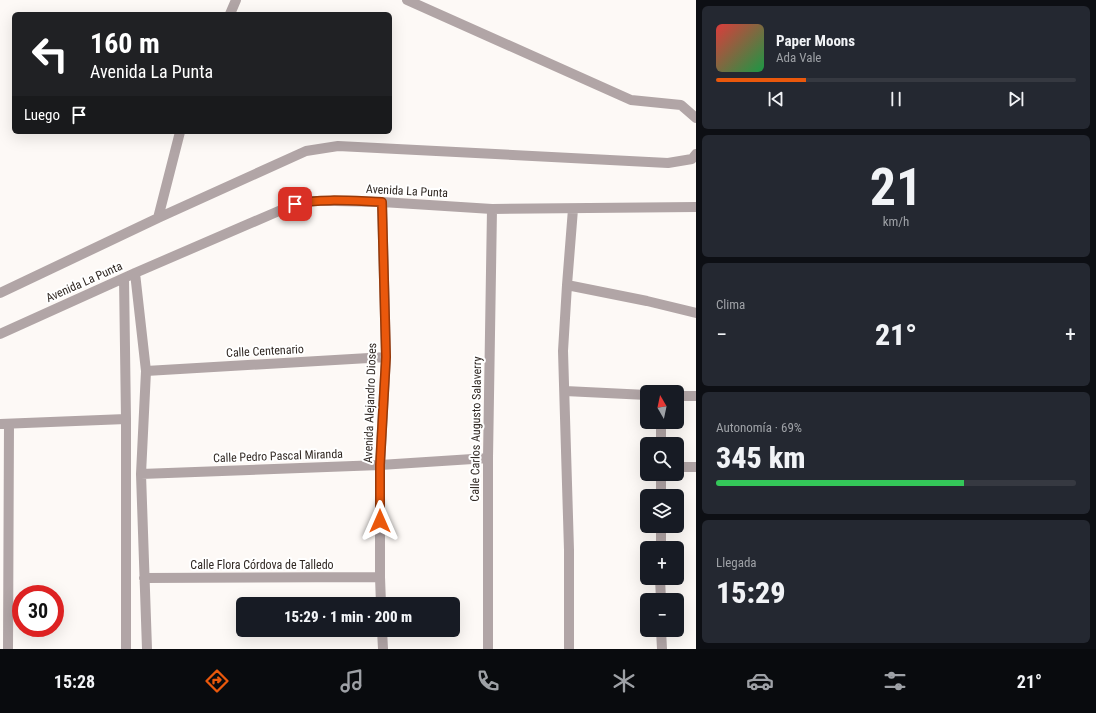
<!DOCTYPE html>
<html lang="es">
<meta charset="utf-8">
<style>
body{margin:0;font-family:"Roboto Condensed",sans-serif;background:#242831;color:#f1f3f6;height:100vh;display:flex;flex-direction:column;font-size:15px;white-space:nowrap}
*{box-sizing:border-box;margin:0}
p{font-size:13px;color:#9ea1a6}
.icon{flex:none;width:22px;height:22px;fill:none;stroke:currentColor;stroke-width:2;stroke-linecap:round;stroke-linejoin:round}
.map{position:relative;flex:1;overflow:hidden}
.sheet{display:flex;flex-direction:column;gap:6px;padding:6px;background:#0d0f14;width:400px}
.sheet>*{flex:none}
.top-card{position:absolute;left:12px;top:12px;width:380px;height:122px;border-radius:6px;box-shadow:0 4px 16px #0002;background:#202124;color:#fff;overflow:hidden}
.needle{width:26px;rotate:351deg}
.tools{position:absolute;left:640px;top:385px;display:grid;gap:8px}
.tools a{display:grid;place-items:center;width:44px;height:44px;border-radius:6px;background:#171b24;box-shadow:0 4px 16px #0002;font-size:20px}
.speed{position:absolute;left:12px;top:585px;display:flex;gap:8px;font-size:20px;font-weight:700;text-align:center}
.speed>*{display:grid;place-content:center;width:52px;height:52px;border-radius:50%;background:#171b24;box-shadow:0 4px 16px #0002;line-height:1}
.speed .limit{border:6px solid #d22;background:#fff;color:#111}
.pin{position:absolute;display:grid;place-items:center;width:34px;height:34px;color:#fff;margin:-17px;border-radius:8px;box-shadow:0 2px 6px #0006}
.me{position:absolute;width:44px;margin:-22px;rotate:0deg;stroke-linejoin:round;filter:drop-shadow(0 0 3px #0008)}
.turn{display:flex;align-items:center;gap:14px;height:84px;padding:0 12px;font-size:18px}
.turn .icon{width:52px;height:52px;stroke-width:2.5}
.turn b{display:block;font-size:28px;line-height:34px}
.then{display:flex;align-items:center;height:38px;padding:0 12px;background:#0003;gap:8px;font-size:15px}
.big{font-size:30px;font-weight:800;line-height:1.1}
.sheet .tile{flex:1;display:flex;flex-direction:column;justify-content:center;gap:6px;min-width:0;padding:0 14px;border-radius:6px;background:#242831}
.sheet .dial{align-items:center;gap:0}
.dial b{font-size:52px;line-height:1}
.song{display:flex;align-items:center;gap:12px}
.cover{width:48px;height:48px;border-radius:6px;background:linear-gradient(135deg,hsl(0 70% 55%),hsl(140 70% 35%))}
.played{height:4px;border-radius:2px;background:linear-gradient(90deg,#ea580c 25%,#363941 25%)}
.keys{display:flex;justify-content:space-around;direction:ltr}
.heat{display:flex;justify-content:space-between;align-items:center;font-size:22px;direction:ltr}
.charge{height:6px;border-radius:3px;background:linear-gradient(90deg,#34c759 69%,#363941 0)}
.trip{position:absolute;left:236px;top:597px;width:224px;height:40px;border-radius:6px;background:#171b24;box-shadow:0 4px 16px #0002;font-weight:800;line-height:40px;text-align:center}
.menu{display:flex;height:64px;justify-content:space-around;align-items:center;background:#090b0e;color:#9ea1a6}
.menu .icon{width:28px;height:28px}
.menu .selected{color:#ea580c}
.menu b{font-size:18px;color:#f1f3f6}
main{display:flex;flex:1;min-height:0}
.map>svg:first-child{display:block}
</style>
<main>
<div class="map">
<svg width="696" height="649" viewBox="0 0 696 649">
<rect width="100%" height="100%" fill="#fdf9f6"/>
<g fill="none" stroke-linecap="round" stroke-linejoin="round">
<!-- minor -->
<path stroke="#b1a5a6" stroke-width="10" d="M407 0 631 100 681 105 696 118
M230 14 236 0
M158 218 306 151 338 146 668 163 692 159 696 154
M135 273 146 371 141 474 147 649
M124 278 126 419V649
M567 285 647 301 696 313
M0 293 158 218 180 132
M0 334 135 273 295 204 308 201H335L382 202 492 209 696 207
M146 371 386 357
M565 391 647 395
M677 396H696
M661 422V444
M0 424 126 419
M677 467H696
M141 474 380 465 488 458
M661 496V474
M661 548V526
M144 578 380 577
M660 578 661 600
M381 604 380 577V465L386 357 382 202
M382 630 383 649
M661 630 662 649
M8 649 9 424
M488 649V458L492 209
M569 649V550L563 351 567 285 573 209"/>
</g>
<g fill="none" stroke-linecap="round" stroke-linejoin="round">
<!-- route casing -->
<g stroke="#983908" stroke-width="10">
<path id="route" d="M295 204C323 198 353 201 382 202L386 357 380 465V521"/>
</g>
<!-- route -->
<use href="#route" stroke="#ea580c" stroke-width="7"/>
</g>
<g text-anchor="middle" stroke-width="4" stroke-linejoin="round" paint-order="stroke">
<!-- street labels -->
<g font-size="12" fill="#302823" stroke="#fff">
<text transform="translate(407 191) rotate(3)" y="4">Avenida La Punta</text>
<text transform="translate(84 282) rotate(-24)" y="4">Avenida La Punta</text>
<text transform="translate(265 351) rotate(-3)" y="4">Calle Centenario</text>
<text transform="translate(370 403) rotate(-88)" y="4">Avenida Alejandro Dioses</text>
<text transform="translate(476 429) rotate(-89)" y="4">Calle Carlos Augusto Salaverry</text>
<text transform="translate(278 456) rotate(-2)" y="4">Calle Pedro Pascal Miranda</text>
<text x="262" y="569">Calle Flora Córdova de Talledo</text>
</g>
</g>
</svg>
<div class="tools">
<a><svg class="needle" viewBox="-14 -14 28 28"><path d="M0-13l5 13h-10z" fill="#e53935"/><path d="M0 13l5-13h-10z" fill="#9ea1a6"/></svg></a>
<a><svg class="icon" aria-label="search" viewBox="0 0 24 24"><circle cx="10" cy="10" r="6"/><path d="M15 15l6 6"/></svg></a>
<a><svg class="icon" aria-label="layers" viewBox="0 0 24 24"><path d="M12 4l9 5-9 5-9-5zM3 14l9 5 9-5"/></svg></a>
<a>+</a>
<a>−</a>
</div>
<div class="speed"><div class="limit">30</div></div>
<div class="pin" style="left:295px;top:204px;background:#d93025"><svg class="icon" aria-label="arrive" viewBox="0 0 24 24"><path d="M6 21V4h12l-3 4 3 4H6"/></svg></div>
<svg class="me" style="left:380px;top:521px" viewBox="-20 -20 40 40"><path d="M0-17L14 15 0 8-14 15z" fill="#ea580c" stroke="#fff" stroke-width="4"/></svg>
<div class="trip">15:29 · 1 min · 200 m</div>
<div class="top-card">
<div class="turn"><svg class="icon" aria-label="left" viewBox="0 0 24 24"><path d="M17 20v-9H6M10 6l-5 5 5 5"/></svg><div><b>160 m</b>Avenida La Punta</div></div>
<div class="then">Luego<svg class="icon" aria-label="arrive" viewBox="0 0 24 24"><path d="M6 21V4h12l-3 4 3 4H6"/></svg></div>
</div>
</div>
<section class="sheet">
<div class="tile">
<div class="song"><i class="cover"></i><div><b>Paper Moons</b><p>Ada Vale</p></div></div>
<div class="played"></div>
<div class="keys"><svg class="icon" aria-label="previous" viewBox="0 0 24 24"><path d="M18 5L8 12l10 7zM5 5v14"/></svg><svg class="icon" aria-label="pause" viewBox="0 0 24 24"><path d="M8 5v14M16 5v14"/></svg><svg class="icon" aria-label="next" viewBox="0 0 24 24"><path d="M6 5l10 7-10 7zM19 5v14"/></svg></div>
</div>
<div class="tile dial"><b>21</b><p>km/h</p></div>
<div class="tile"><p>Clima</p>
<div class="heat"><a>−</a><b class="big">21°</b><a>+</a></div>
</div>
<div class="tile"><p>Autonomía · 69%</p><b class="big">345 km</b><div class="charge"></div></div>
<div class="tile"><p>Llegada</p><b class="big">15:29</b></div>
</section>
</main>
<nav class="menu">
<b>15:28</b>
<svg class="icon selected" aria-label="directions" viewBox="0 0 24 24"><path d="M12 3l9 9-9 9-9-9zM9 14v-3h6M13 9l2 2-2 2"/></svg>
<svg class="icon" aria-label="music" viewBox="0 0 24 24"><path d="M9 18V5l10-2v13"/><circle cx="6" cy="18" r="3"/><circle cx="16" cy="16" r="3"/></svg>
<svg class="icon" aria-label="phone" viewBox="0 0 24 24"><path d="M5 4h4l2 5-3 2q2 4 5 5l2-3 5 2v4C11 20 4 13 5 4z"/></svg>
<svg class="icon" aria-label="climate" viewBox="0 0 24 24"><path d="M12 3v18M4 7l16 10M4 17L20 7"/></svg>
<svg class="icon" aria-label="car" viewBox="0 0 24 24"><path d="M5 17H2v-5l4-1 3-4h7l3 4 3 1v5h-3M9 17h6M6 11h13"/><circle cx="7" cy="17" r="2"/><circle cx="17" cy="17" r="2"/></svg>
<svg class="icon" aria-label="filters" viewBox="0 0 24 24"><path d="M4 7h16M4 17h16"/><circle cx="9" cy="7" r="2"/><circle cx="15" cy="17" r="2"/></svg>
<b>21°</b>
</nav>
